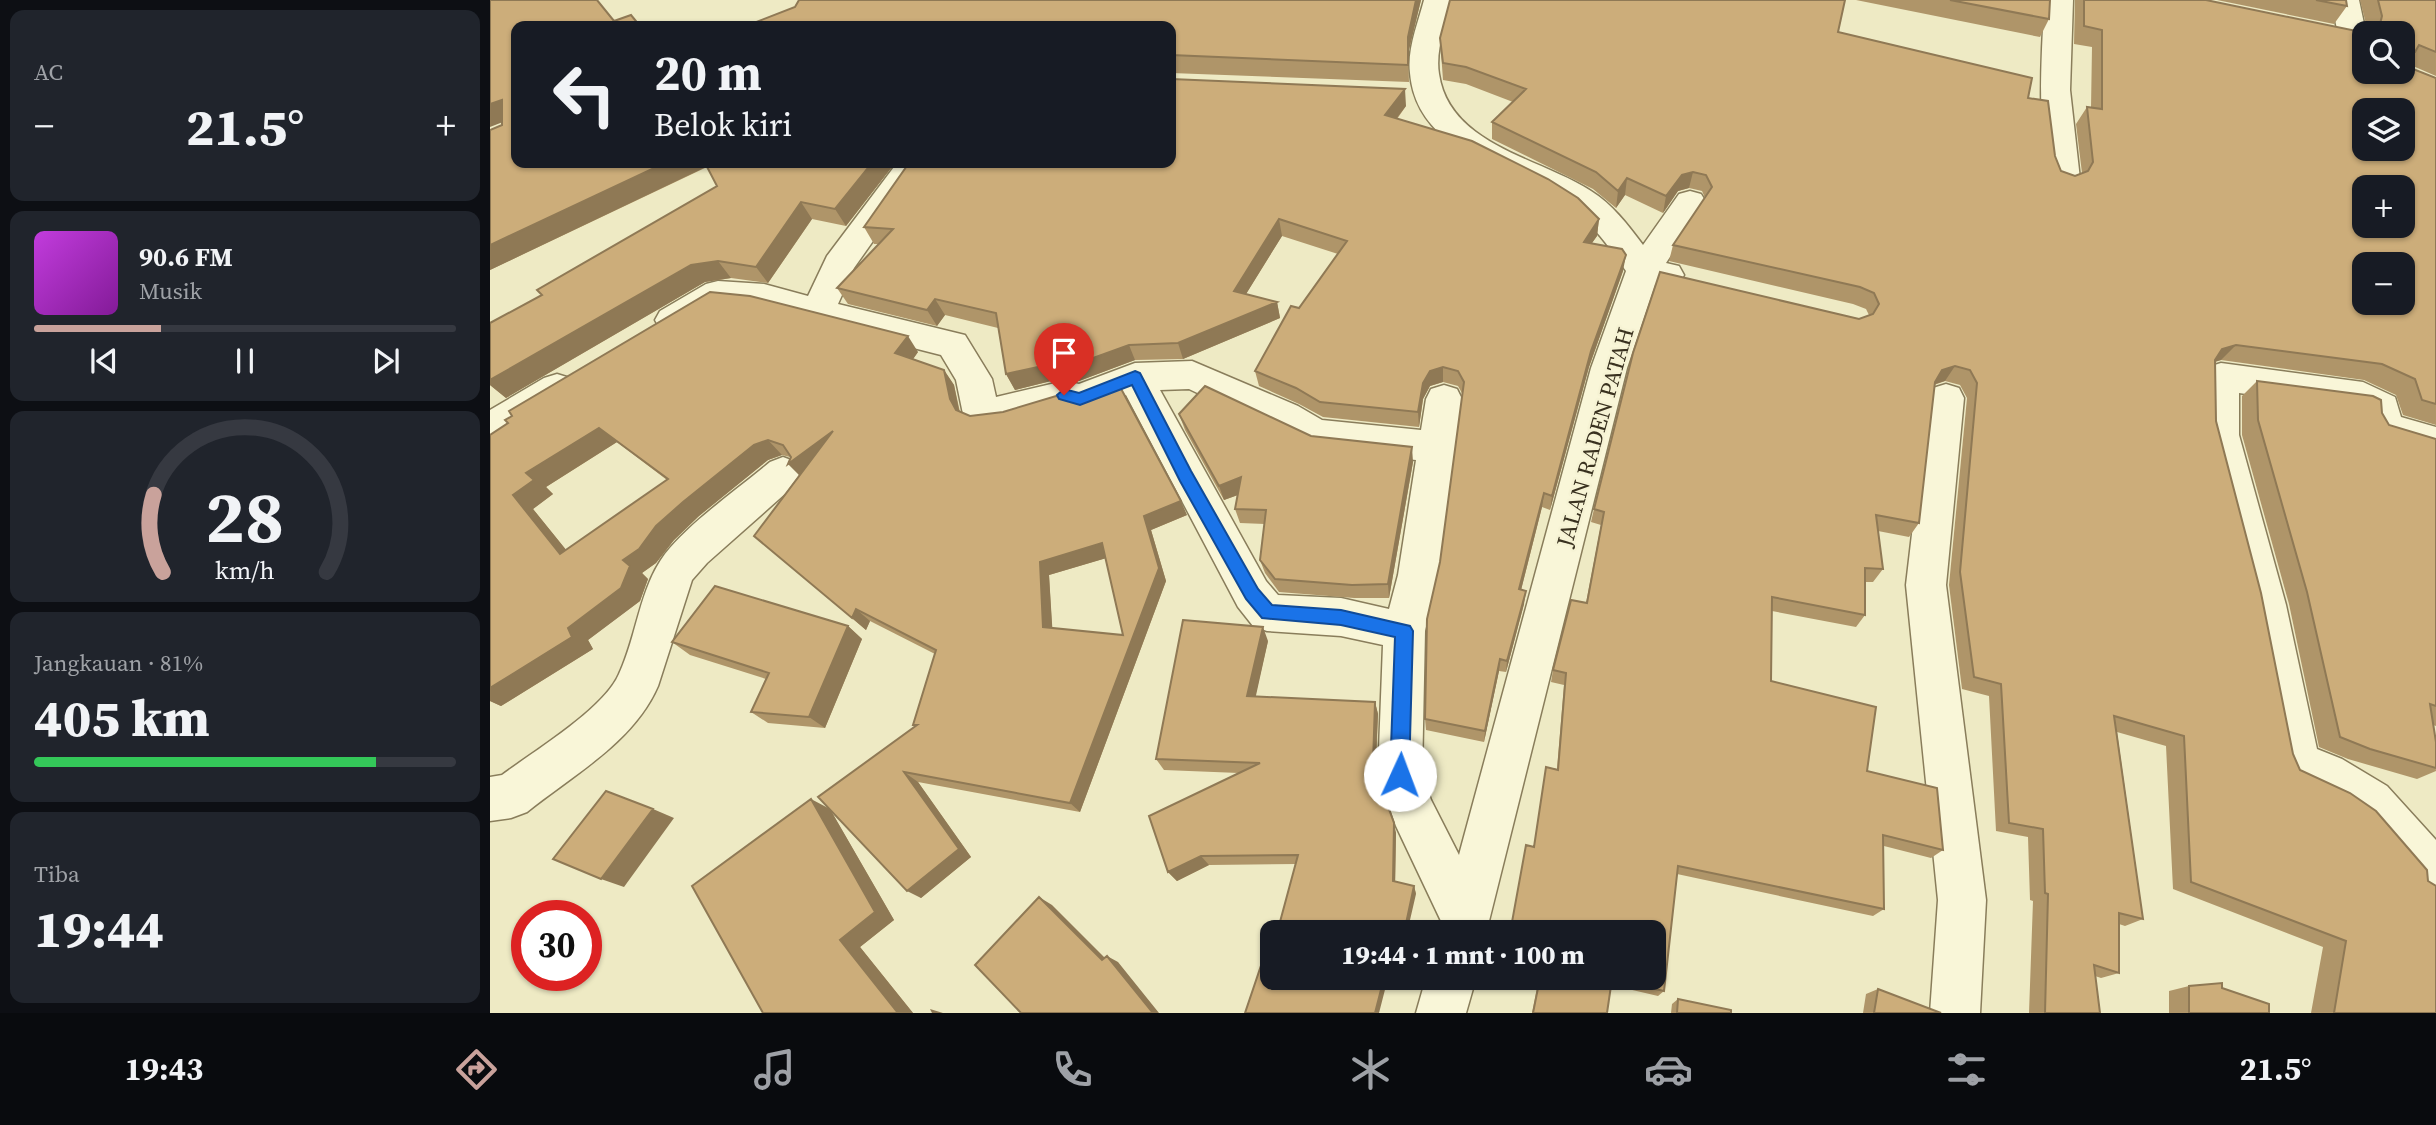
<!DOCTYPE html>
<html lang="id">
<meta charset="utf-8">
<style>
body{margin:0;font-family:"Source Serif 4",serif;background:#20242c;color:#f1f3f6;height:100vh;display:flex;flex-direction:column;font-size:26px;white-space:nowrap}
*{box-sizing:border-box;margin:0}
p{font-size:23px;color:#9ea1a6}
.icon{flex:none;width:38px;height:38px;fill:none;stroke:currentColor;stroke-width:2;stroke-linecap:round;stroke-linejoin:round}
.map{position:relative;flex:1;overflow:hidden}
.sheet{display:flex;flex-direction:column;gap:10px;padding:10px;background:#0d0f14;width:490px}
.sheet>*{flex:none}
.top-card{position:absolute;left:21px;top:21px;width:665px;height:147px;border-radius:14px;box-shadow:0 2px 5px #0004;background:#171b24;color:#f1f3f6;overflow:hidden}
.controls{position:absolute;left:1862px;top:21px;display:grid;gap:14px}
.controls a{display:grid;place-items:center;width:63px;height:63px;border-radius:14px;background:#171b24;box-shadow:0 2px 5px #0004;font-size:35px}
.speed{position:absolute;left:21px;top:900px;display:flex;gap:14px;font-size:35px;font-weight:700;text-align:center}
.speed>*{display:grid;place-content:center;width:91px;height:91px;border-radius:50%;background:#171b24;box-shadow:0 2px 5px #0004;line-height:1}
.speed .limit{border:10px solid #d22;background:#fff;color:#111}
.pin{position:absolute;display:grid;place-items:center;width:60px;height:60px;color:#fff;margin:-72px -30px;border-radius:50% 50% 50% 0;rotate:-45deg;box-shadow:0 0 7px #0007}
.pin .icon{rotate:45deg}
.me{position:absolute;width:77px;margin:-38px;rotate:2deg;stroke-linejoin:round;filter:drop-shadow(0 0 5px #0008)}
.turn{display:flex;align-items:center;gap:24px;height:147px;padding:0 28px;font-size:32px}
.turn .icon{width:91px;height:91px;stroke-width:2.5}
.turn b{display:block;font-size:49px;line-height:60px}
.big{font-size:52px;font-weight:800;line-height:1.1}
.sheet .card{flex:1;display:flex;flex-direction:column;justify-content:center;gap:10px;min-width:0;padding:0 24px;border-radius:14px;background:#20242c}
.sheet .dial{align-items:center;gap:0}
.dial svg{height:182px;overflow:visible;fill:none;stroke:#363941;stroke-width:7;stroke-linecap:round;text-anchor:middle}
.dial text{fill:#f1f3f6;stroke:none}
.song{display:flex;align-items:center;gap:21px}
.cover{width:84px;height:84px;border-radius:10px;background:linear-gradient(135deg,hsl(290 70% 55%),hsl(290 70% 35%))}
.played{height:7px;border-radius:4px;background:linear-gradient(90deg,#c9a29b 30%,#363941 30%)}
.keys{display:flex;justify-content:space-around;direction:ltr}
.heat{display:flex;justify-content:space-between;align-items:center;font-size:38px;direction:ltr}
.charge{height:10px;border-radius:5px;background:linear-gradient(90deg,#34c759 81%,#363941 0)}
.trip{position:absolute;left:770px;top:920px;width:406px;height:70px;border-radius:14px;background:#171b24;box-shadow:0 2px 5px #0004;font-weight:800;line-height:70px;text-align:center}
.tab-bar{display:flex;height:112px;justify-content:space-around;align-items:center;background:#090b0e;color:#9ea1a6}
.tab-bar .icon{width:49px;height:49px}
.tab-bar .selected{color:#c9a29b}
.tab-bar b{font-size:32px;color:#f1f3f6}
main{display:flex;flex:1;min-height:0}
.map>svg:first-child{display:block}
</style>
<main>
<section class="sheet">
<div class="card"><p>AC</p>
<div class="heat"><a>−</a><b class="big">21.5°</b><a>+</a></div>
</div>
<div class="card">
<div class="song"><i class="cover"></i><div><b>90.6 FM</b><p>Musik</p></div></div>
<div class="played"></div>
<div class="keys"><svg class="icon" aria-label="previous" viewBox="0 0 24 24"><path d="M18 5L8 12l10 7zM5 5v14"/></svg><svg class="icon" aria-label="pause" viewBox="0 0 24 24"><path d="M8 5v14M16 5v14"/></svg><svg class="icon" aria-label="next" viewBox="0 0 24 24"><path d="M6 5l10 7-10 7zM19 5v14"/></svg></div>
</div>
<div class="card dial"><svg viewBox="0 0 100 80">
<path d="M14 69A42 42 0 1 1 86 69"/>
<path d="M14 69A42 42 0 0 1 10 35" stroke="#c9a29b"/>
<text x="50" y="56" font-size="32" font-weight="700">28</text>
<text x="50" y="72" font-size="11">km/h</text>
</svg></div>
<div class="card"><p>Jangkauan · 81%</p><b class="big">405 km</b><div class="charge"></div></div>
<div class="card"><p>Tiba</p><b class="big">19:44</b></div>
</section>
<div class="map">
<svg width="1946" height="1013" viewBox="0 0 1946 1013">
<rect width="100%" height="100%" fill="#eeeac4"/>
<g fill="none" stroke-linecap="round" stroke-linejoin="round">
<!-- minor casing -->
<g stroke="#897d5b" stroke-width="3">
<path id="minor" d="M934 0H962C956 23 945 50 949 74 959 145 1050 158 1101 191 1122 204 1138 225 1153 245L1189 194 1200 191 1211 194 1216 202 1176 263 1189 266 1194 275 1189 284 1177 287 1165 285 1137 368 996 933H948L951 921 906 826 888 775 893 645 851 636 777 631 763 626 748 607 636 395 590 413 574 409 521 425 491 429 478 424 473 414 466 380 451 355 274 310 233 306 194 329 182 333 170 329 165 320 170 311 216 284 228 281 274 284 318 296 337 256 407 163H438L364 268 348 304 475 335 502 379 506 397 574 381 589 384 645 363 702 361 808 406 832 420 931 430 936 399 941 389 954 385 967 389 972 399 948 575 935 631 932 775 941 800 969 855 1101 368 1136 271C1120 248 1103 224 1080 207 1025 169 927 155 920 73 917 49 928 23 934 0ZM699 389 825 449 926 460 908 575 899 609 851 598 788 595 776 581 670 390Z
M1555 0H1583L1580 90 1590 179 1585 187 1574 190 1563 187C1545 157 1552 37 1555 0Z
M1841 0H1869L1876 33 1873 45 1863 48 1853 45 1849 39Z
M1731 363 1873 382 1905 397 1911 417 1946 427V457L1881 437 1876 427 1875 414 1866 409 1749 393V435L1796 605 1827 749 1852 759 1897 786 1946 840V898C1910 884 1894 843 1865 818 1844 800 1817 789 1792 779L1786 764 1756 605 1713 435V377L1718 367Z
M67 374 80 378 85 388 80 398 13 438 0 443V410L54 378Z
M1456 384 1469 388 1474 398 1456 585 1496 900 1490 1013H1440L1448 900 1416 585 1438 398 1443 388Z
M293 457 306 462 312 473 306 484 217 563 202 580 168 686C144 742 83 775 37 812L21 818 0 821V777L12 775C44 751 114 709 129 674 147 636 149 589 175 554 200 522 248 489 280 462Z
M936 978H986L976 1013H926Z"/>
</g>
<!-- minor -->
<use href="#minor" fill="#f9f6d8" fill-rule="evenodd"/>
</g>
<!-- wall -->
<path fill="#af9569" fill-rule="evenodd" d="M0 0 26 163H405L356 226 322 219 278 283 241 278 215 282 16 398 0 385V323L52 295 227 186 217 167 0 270 12 125Z
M309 0H931L918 54 919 82 681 73V26L305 7Z
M1366 0H1560L1559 19 1550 37Z
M1585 0H1716L1876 33 1878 32 1870 0H1946V76L1916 63 1914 65 1946 78V425L1913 415 1906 395 1874 380 1731 360 1725 362 1726 421 1803 754 1810 770 1946 1013H1821L1833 947 1683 889 1676 746 1627 732 1653 919 1635 926 1629 924V973L1611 978 1605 976 1610 1013H1539L1543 901 1540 900 1538 837 1506 831 1499 696 1472 689 1459 585 1477 398 1470 385 1455 381 1444 385 1429 523 1419 537 1388 531 1393 569 1383 582H1375V615L1366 627 1282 611 1281 681 1377 771 1453 850 1441 858 1394 846V909L1383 916 1187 874 1174 991 1168 996 1121 985 1117 1013H1042L1049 978H1164L1044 847 1056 767 1067 769 1074 685 1061 682 1063 670 1096 603 1111 525 1101 522 1104 509 1369 319 1379 315 1376 309 1363 304 1179 261 1183 245 1215 198 1212 191 1199 188 1188 191 1173 213 1135 195 1126 208 1103 189 1002 139V122L1023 102 976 84 953 80 950 38 1348 32 1538 98 1565 156 1571 171 1585 176 1592 173 1586 124 1597 107 1601 108 1602 47 1584 44ZM1913 33V72H1874Z
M1727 0H1856L1857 6 1844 24Z
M916 106 907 119 1109 219 1107 236 1102 243 1133 271 1099 367 1060 510 1052 507 1031 590 1034 604 1016 672 1009 671 994 742 936 730 935 719 950 562 973 395 968 386 953 382 940 386 933 399 929 427 833 417 809 404 769 386 765 371 848 254 792 236 756 294 787 302 790 318 693 359 645 360 589 381 573 378 525 390 516 374 508 328 455 315 447 326 358 304 347 288 389 244H384L374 227Z
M428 352 423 359 454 370 464 385 470 412 697 515 661 530 676 581 590 812 428 782 481 857 431 898 341 811 404 920 370 947 423 1013H273L339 809 425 726 423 725 445 654 380 621 376 630 264 536 309 475 300 457 292 455 278 460 209 516 184 540 166 563 152 573 158 579 150 601 98 640 103 649 11 706 0 701V435ZM127 442 177 480 76 550 43 509 63 494 56 487ZM616 558 633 635 562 628 559 575Z
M1767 381 1892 413 1899 425 1946 439V726L1943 725 1946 771 1927 779 1858 759 1829 747 1799 604 1752 435V396Z
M689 414 821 436 923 462 899 598H864L789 592 775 573 770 560 775 524 750 523 745 509 748 495 734 500 695 430Z
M358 626 372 639 335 728 278 723 261 712 276 679 200 655 182 642Z
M778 641 765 697 885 702 888 714 886 771 893 796 892 801 906 833 905 882 924 886 926 894 806 864 719 865 687 881 678 872 749 773 674 770 666 759Z
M1699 986 1732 988 1779 1013H1679V991Z
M1388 989 1451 1013H1373L1376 994Z
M1188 999 1241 1013H1181L1182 1004Z"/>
<!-- shaded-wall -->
<path fill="#8f7955" d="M926 0H931L918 54 919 82 918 37Z
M915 89 916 106 896 132 895 115Z
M12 100 26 117 0 127V104Z
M175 163H218L220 165 0 270V245Z
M382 163H405L356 226 345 209Z
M1203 172 1199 188 1188 191 1173 213 1176 196 1192 175Z
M1137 178 1135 195 1126 208 1128 191Z
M311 202 322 219 278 283 266 267Z
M789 219 792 236 748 307 744 291Z
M1109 219 1107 236 1091 258 1094 242Z
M1136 255 1133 271 1099 367 1060 510 1062 496 1101 351Z
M228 261 241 278 215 282 16 398 0 385V380L201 265Z
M445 299 455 315 447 326 437 310Z
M787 302 790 318 693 359 688 343Z
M418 336 428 352 416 369 405 353Z
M639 345 645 360 589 381 581 366Z
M1746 345 1731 360 1717 364 1732 349Z
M566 363 573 378 525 390 516 374Z
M1465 366 1455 381 1442 385 1452 370Z
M953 367V382L940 386 933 399 929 427 928 412 933 383 940 371Z
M454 370 464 385 470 415 466 410 460 399Z
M109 428 127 442 56 487 63 494 43 509 90 567 70 554 23 495 36 473Z
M343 431 312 478 298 464Z
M278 440 292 455 278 460 209 516 184 540 166 563 152 573 158 579 150 601 98 640 103 649 11 706 0 701V688L78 628 133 560 166 526 193 502 264 445Z
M922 447 923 462 899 598 898 584Z
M751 477 756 492 734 500 729 486Z
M1054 493 1052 507 1028 602 1029 589Z
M691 501 697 515 661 530 676 581 590 812 580 803 669 568 654 516Z
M612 543 620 557 559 575 563 639 553 627 550 562Z
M1036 591 1034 604 1016 672 1017 661Z
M366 609 380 621 376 630 362 618Z
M358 626 372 639 335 728 319 717Z
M773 627 778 641 763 709 757 696Z
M1010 659 1009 671 994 742 995 731Z
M885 702 888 714 885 775 883 764Z
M414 772 428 782 481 857 431 898 417 891Z
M890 785 893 796 891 811 889 801Z
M321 799 340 809 404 920 370 947 423 1013H408L350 940Z
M163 809 184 818 134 887 111 879Z
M904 823 906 833 905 890 903 881Z
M711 856 719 865 687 881 678 872Z
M924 886 926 894 917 933H914Z
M549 897 562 905 624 967 612 960Z
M617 956 628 962 669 1013H663Z
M894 978H898L889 1013H885Z
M440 1009 453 1013H442Z"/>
<!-- building -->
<path fill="#ccad7a" stroke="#8f7955" stroke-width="2" fill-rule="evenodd" d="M0 0H107L124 21 141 15 150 26H26V163H175L0 245V130L12 125V100L0 104Z
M309 0H926L918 37V65L681 55V26H256L305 7Z
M960 0H1355L1348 32 1542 78 1538 98 1558 101 1565 156 1571 171 1585 176 1598 171 1603 162 1597 107 1612 109V30L1594 26V0H1716L1876 33 1889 28 1892 16 1888 0H1946V52L1929 45 1925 52 1913 53V33H1874V72H1913V65L1946 78V404L1932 400 1925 379 1892 364 1746 345 1732 349 1725 360 1726 421 1771 593 1803 754 1810 770 1860 793 1886 811 1937 870 1938 881 1946 886V1013H1844L1856 941 1701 882 1694 736 1624 716 1653 919 1629 913V973L1604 965 1610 1013H1555L1558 894 1555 893 1553 829 1519 823 1511 684 1484 677 1470 572 1487 383 1480 370 1465 366 1452 370 1445 382 1429 523 1386 515 1393 569 1375 568V615L1282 597 1281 681 1386 707 1377 771 1447 788 1453 850 1393 835 1394 909 1188 866 1174 991 1122 979 1117 1013H1043L1050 978H1164V933H1020L1036 845 1044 847 1056 767 1068 770 1076 673 1063 670 1081 600 1097 603 1114 512 1104 509 1143 353 1170 272 1369 319 1383 314 1389 304 1384 293 1370 287 1183 245 1222 187 1216 175 1203 172 1192 175 1176 196 1137 178 1128 191 1106 172 1002 122 1036 89 976 67 953 63 950 38ZM1874 110H1913V149H1874ZM1874 187H1913V226H1874ZM1874 264H1913V303H1874Z
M1460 0H1560L1559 19Z
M1826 0H1856L1857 6Z
M681 79 915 89 895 115 982 141 1058 179 1088 198 1109 219 1094 242 1132 249 1136 255 1101 351 1062 496 1054 493 1029 589 1036 591 1017 661 1010 659 995 731 935 719 937 619 950 562 974 382 968 371 953 367 940 371 933 383 928 412 830 402 806 388 765 371 801 306 809 308 857 241 789 219 744 291 787 302 688 343 639 345 581 366 566 363 516 374 506 313 445 299 437 310 347 288 403 229 374 227 419 163H681Z
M215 163H382L345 209 311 202 266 267 228 261 201 265 0 380V323L52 295 47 290 227 186Z
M220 292 260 296 418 336 405 353 454 370 460 399 466 410 480 416 513 412 566 396 583 400 628 383 691 501 654 516 669 568 580 803 414 772 469 849 417 891 328 797 427 725H423L446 650 366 609 362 618 264 536 343 431 298 464 301 457 293 445 278 440 264 445 193 502 166 526 149 549 133 560 140 566 131 588 78 628 82 637 0 688V435L18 423 15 420 22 416 19 411ZM109 428 178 479 70 554 23 495 44 480 36 473ZM612 543 633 635 553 627 550 562Z
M1767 381 1883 396 1891 400 1892 413 1899 425 1946 439V706L1940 704 1946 742V768L1880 749 1850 737 1817 592 1768 420Z
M715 386 821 436 922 447 898 584 862 585 785 579 770 560 776 510 745 509 751 477 729 486 689 414Z
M225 586 358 626 319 717 261 712 279 673 182 642Z
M693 620 773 627 757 696 885 702 883 764 890 785 889 801H896L904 823 903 881 924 886 914 933H787L808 855 711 856 678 872 659 816 770 763 666 759Z
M116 791 163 809 111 879 63 859Z
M321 799 385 912 350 940 408 1013H273L202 886Z
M549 897 612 960 617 956 663 1013H531L485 965Z
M780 939 782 940V978H894L885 1013H755Z
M1732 983V988L1779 1004V1013H1699V986Z
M1388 989 1451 1013H1384Z
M1188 999 1241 1010V1013H1187Z"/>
<!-- route -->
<path fill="#1a73e8" stroke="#114b97" stroke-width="2" d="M645 371 650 373 701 471 768 589 782 605 851 610 920 626 923 631 919 775 916 781 910 784 903 781 900 775 905 637 851 625 772 618 756 599 690 481 642 385 590 405 569 399 567 395 574 389 589 393Z"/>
<g text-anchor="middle" stroke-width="5" stroke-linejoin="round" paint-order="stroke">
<!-- street labels -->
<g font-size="23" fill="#39311f" stroke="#f6f3d4">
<text transform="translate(1105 437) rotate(-74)" y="8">JALAN RADEN PATAH</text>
</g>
</g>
</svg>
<div class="controls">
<a><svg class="icon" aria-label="search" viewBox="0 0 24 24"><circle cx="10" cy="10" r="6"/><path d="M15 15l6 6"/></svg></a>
<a><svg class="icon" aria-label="layers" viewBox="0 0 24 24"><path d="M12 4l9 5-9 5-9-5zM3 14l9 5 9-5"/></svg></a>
<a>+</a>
<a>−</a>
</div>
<div class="speed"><div class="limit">30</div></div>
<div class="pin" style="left:574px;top:395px;background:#d93025"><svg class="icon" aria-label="arrive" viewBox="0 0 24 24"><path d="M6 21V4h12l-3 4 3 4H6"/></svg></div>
<svg class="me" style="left:910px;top:775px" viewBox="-20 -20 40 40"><circle r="19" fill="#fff"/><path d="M0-13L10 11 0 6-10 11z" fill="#1a73e8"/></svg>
<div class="trip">19:44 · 1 mnt · 100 m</div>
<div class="top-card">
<div class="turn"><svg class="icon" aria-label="left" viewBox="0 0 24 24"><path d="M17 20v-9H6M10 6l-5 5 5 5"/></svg><div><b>20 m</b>Belok kiri</div></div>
</div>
</div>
</main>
<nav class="tab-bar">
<b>19:43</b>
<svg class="icon selected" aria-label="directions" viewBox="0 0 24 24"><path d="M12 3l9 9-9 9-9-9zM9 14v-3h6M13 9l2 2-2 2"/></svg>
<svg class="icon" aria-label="music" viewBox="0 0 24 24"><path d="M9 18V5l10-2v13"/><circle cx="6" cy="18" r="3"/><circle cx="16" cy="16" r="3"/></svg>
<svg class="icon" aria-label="phone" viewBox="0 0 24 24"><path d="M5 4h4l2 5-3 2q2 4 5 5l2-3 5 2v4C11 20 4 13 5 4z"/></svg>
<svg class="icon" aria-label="climate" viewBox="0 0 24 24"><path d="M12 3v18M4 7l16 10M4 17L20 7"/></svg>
<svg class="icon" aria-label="car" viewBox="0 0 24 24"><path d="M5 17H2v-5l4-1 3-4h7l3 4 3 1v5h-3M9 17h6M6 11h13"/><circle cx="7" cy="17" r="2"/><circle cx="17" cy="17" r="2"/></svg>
<svg class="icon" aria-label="filters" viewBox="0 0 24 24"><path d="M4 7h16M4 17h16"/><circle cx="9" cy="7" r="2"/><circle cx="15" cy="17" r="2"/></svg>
<b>21.5°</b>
</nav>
